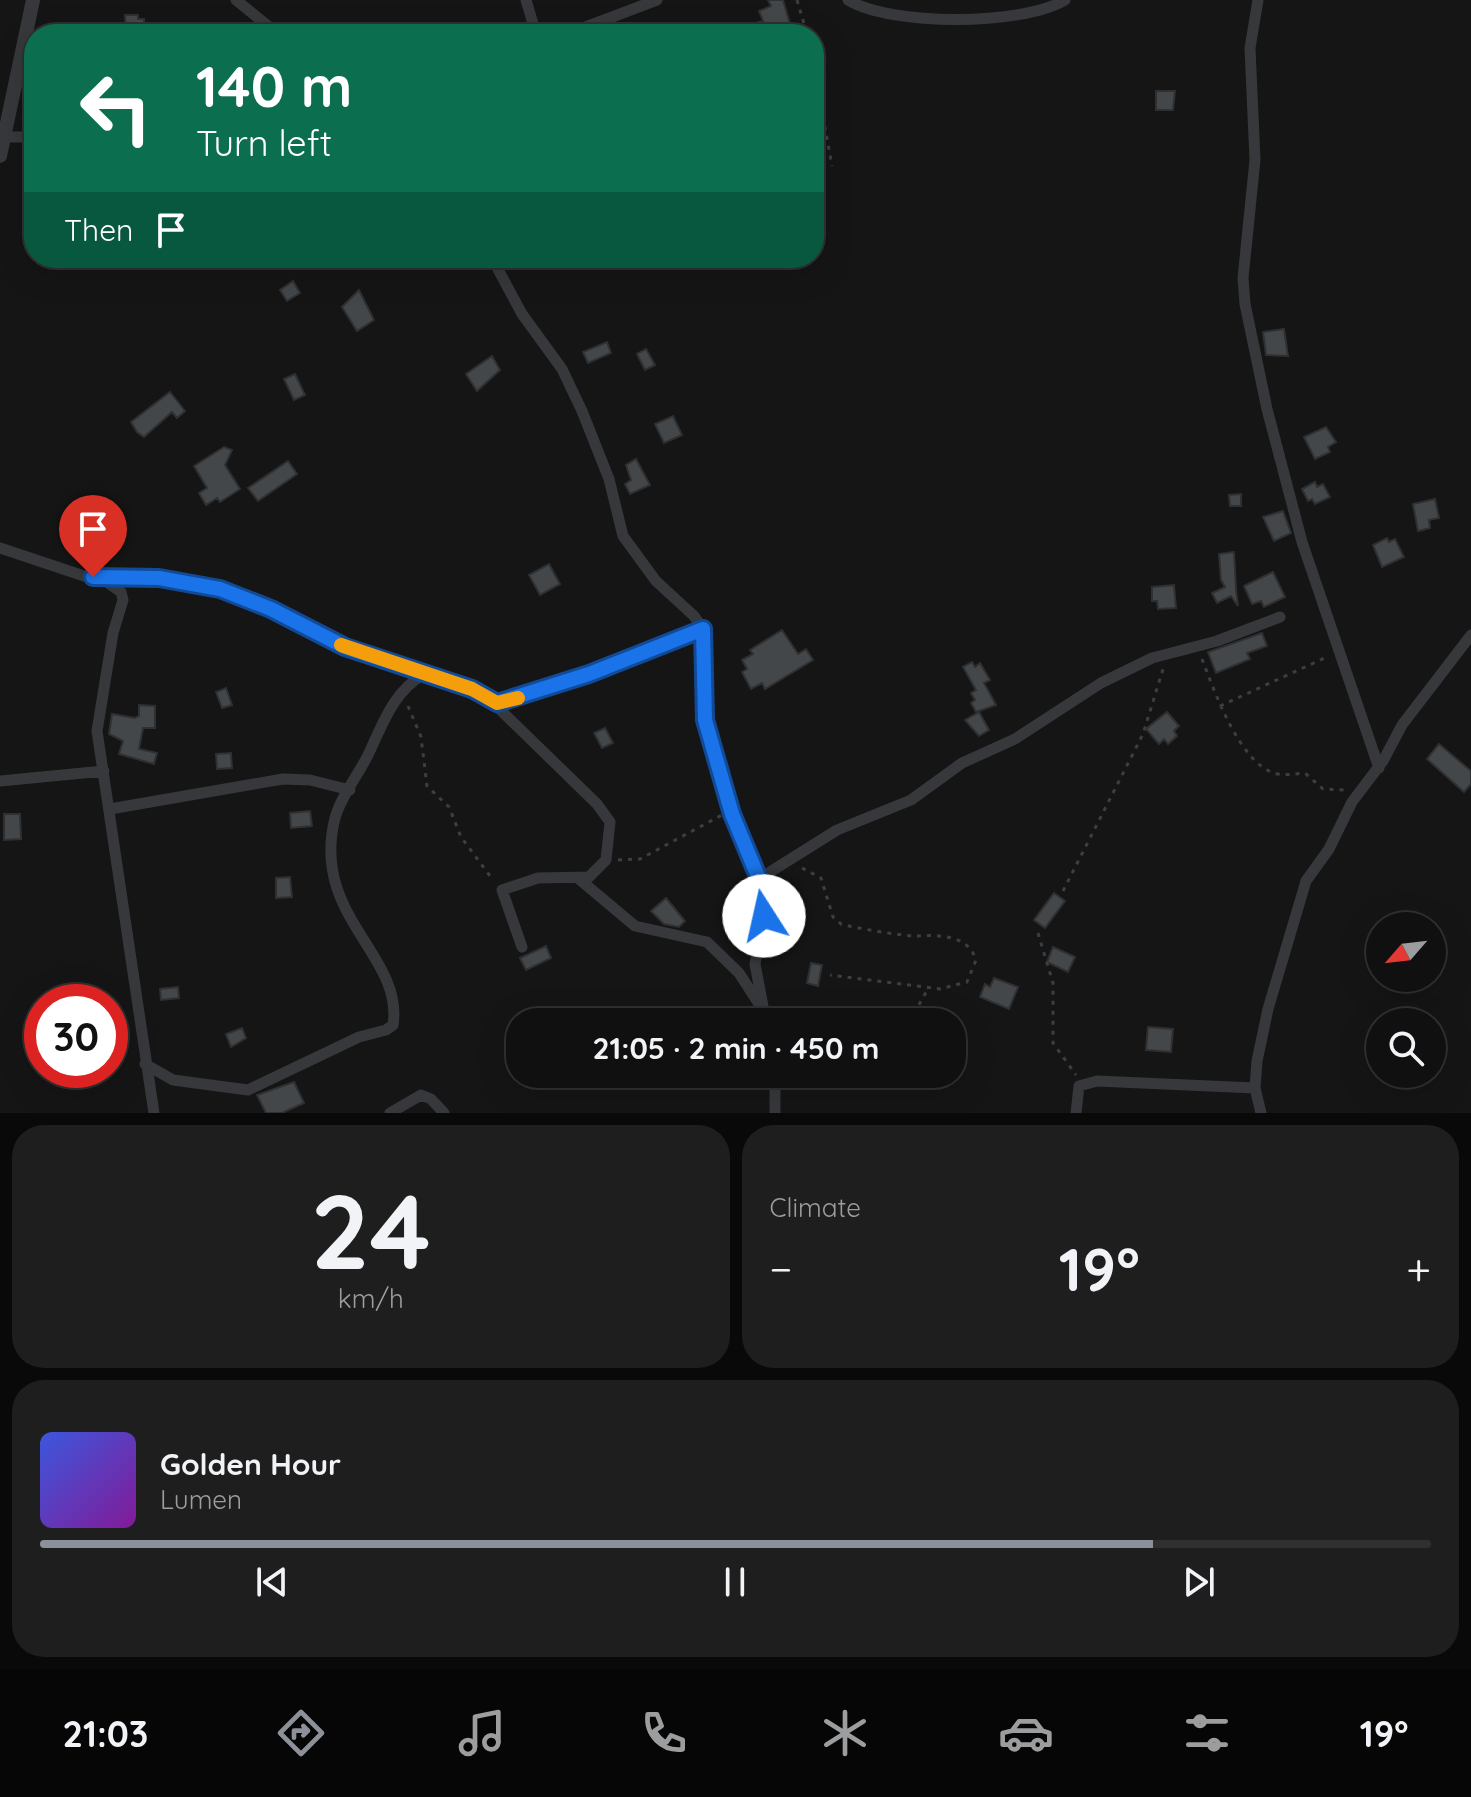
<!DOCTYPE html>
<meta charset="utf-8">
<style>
body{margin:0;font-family:Quicksand,sans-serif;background:#1e1e1e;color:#f1f3f6;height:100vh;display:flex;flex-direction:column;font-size:30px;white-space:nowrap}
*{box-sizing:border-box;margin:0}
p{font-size:26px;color:#9c9d9f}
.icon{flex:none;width:44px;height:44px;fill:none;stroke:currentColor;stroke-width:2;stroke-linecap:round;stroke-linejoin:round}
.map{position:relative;height:1113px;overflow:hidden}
.details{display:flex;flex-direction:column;gap:12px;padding:12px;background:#090909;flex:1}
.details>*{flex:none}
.hud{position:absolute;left:24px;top:24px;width:800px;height:244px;border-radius:32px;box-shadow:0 8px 32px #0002,0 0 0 2px #303030;background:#0b6e4f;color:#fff;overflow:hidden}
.needle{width:52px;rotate:242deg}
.fabs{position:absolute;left:1366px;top:912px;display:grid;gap:16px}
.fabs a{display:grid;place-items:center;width:80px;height:80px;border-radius:50%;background:#101010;box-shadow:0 8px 32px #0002,0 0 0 2px #303030;font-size:40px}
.speed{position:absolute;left:24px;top:984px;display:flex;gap:16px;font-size:40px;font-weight:700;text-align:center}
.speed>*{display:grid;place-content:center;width:104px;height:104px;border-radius:50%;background:#101010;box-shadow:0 8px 32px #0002,0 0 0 2px #303030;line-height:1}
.speed .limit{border:12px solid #d22;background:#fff;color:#111}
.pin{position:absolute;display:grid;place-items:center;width:68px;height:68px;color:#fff;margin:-82px -34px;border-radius:50% 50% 50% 0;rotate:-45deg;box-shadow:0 0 8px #0007}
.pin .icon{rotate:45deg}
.me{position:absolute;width:88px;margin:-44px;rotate:350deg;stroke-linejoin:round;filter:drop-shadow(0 0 6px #0008)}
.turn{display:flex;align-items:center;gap:28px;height:168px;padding:0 40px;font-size:36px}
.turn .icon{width:104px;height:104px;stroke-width:2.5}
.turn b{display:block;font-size:56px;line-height:68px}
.then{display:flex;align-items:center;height:76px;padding:0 40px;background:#0003;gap:16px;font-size:30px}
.big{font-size:60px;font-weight:800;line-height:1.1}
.details .tile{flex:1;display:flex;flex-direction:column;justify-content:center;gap:12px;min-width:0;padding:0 28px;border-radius:32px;background:#1e1e1e}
.details .dial{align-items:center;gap:0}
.dial b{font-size:104px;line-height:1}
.song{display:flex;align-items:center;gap:24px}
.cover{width:96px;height:96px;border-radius:12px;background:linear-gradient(135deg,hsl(230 70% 55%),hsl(290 70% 35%))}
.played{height:8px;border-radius:4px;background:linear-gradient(90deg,#8c9099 80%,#303030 80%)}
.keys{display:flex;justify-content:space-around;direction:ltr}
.heat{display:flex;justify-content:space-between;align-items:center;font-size:44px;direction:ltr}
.details .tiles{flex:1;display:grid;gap:12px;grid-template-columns:1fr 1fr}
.tile:last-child{grid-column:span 2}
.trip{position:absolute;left:506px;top:1008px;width:460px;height:80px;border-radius:32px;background:#101010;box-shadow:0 8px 32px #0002,0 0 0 2px #303030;font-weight:800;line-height:80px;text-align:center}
.dock{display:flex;height:128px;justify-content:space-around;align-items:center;background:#060606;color:#9c9d9f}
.dock .icon{width:56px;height:56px}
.dock .current{color:#8c9099}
.dock b{font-size:36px;color:#f1f3f6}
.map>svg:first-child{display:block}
</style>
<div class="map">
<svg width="1471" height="1113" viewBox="0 0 1471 1113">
<rect width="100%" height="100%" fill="#151516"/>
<!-- building -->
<path fill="#444749" stroke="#2f3032" stroke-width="2" d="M768 0H783L793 34H758L756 23 763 21 759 11 771 6Z
M125 15H138V19H144L145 33 126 34Z
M1156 91H1175L1173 110H1156Z
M293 281 300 293 287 301 280 290Z
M359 290 374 320 357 331 342 307Z
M1284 329 1288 356 1266 355 1263 332Z
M607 342 611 353 588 363 583 352Z
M646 349 655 365 645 370 637 354Z
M492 356 500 370 477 391 466 374Z
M295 374 305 395 294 400 284 379Z
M170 392 185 411 177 418 172 412 144 437 137 432 131 422Z
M673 416 682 435 664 443 655 424Z
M1326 427 1336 442 1328 447 1330 452 1315 459 1304 437Z
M224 447 232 450 225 465 240 489 220 502 217 498 206 505 199 493 207 488 194 466Z
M636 459 650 485 630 494 625 484 631 480 626 465Z
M288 461 297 474 258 501 248 488Z
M1315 482 1317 487 1323 484 1330 497 1315 504 1312 499 1308 501 1302 489Z
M1241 494V506H1230L1229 495Z
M1435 499 1439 518 1429 520 1430 528 1418 531 1413 504Z
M1283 511 1291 533 1274 541 1263 517Z
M1387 538 1389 542 1395 539 1404 557 1382 567 1373 545Z
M1234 552 1236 590 1238 606 1231 596 1217 603 1212 593 1225 587 1221 580 1219 554Z
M549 564 560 584 540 595 529 575Z
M1273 572 1285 597 1264 607 1261 601 1252 604 1244 586Z
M1174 585 1176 608 1158 609 1157 601H1152V587Z
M782 630 798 654 806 649 813 660 765 689 762 683 751 689 742 672 747 669 742 660 753 654 750 650Z
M1262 633 1267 646 1247 653 1250 659 1216 673 1208 652Z
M972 662 975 667 980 663 990 680 984 683 996 705 976 712 971 703 975 700 971 693 976 690 963 667Z
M226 688 232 705 222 708 216 692Z
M139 705 155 706V728H143L139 749 157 753 154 764 119 754 123 741 109 734 112 714 135 718 139 716Z
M979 712 989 730 979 736 965 720Z
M1167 712 1179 726 1174 731 1177 736 1168 744 1164 739 1159 744 1146 729Z
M605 728 613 743 602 748 594 733Z
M1439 744 1471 771V784L1464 792 1427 759Z
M231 753 232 768 217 769 216 754Z
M310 811 312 826 291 828 290 813Z
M4 814H20L21 839 4 840Z
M290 877 292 897 276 898V878Z
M1054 893 1065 901 1045 928 1034 920Z
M666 898 685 921 679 927 664 924 651 911Z
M546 946 551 958 526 970 520 958Z
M1053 947 1075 957 1068 972 1047 962Z
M811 963 822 965 818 986 807 983Z
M994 978 1018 987 1009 1009 980 997 985 984 990 987Z
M178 987 179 998 161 1000 160 989Z
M1148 1027 1173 1029 1171 1052 1146 1050Z
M242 1028 246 1038 231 1047 226 1034Z
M294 1082 304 1103 282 1113H266L257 1095Z"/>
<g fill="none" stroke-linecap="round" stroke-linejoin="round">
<!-- path -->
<path stroke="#3c3f42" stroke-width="3" stroke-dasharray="4 6" stroke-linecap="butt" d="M797 0 807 34
M814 67 832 166
M1202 659C1214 690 1239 762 1274 773 1284 776 1294 774 1305 773L1323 789 1345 790
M408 706 421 737 427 786 449 807 461 837 493 880
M1220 706 1329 656
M618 860 640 859 722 815
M802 868 821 878 833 917 841 924C854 928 903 936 916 936 938 935 968 934 976 960L967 982 940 989 830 975
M1063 891 1143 734 1164 666
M1038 933 1053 983V1043L1076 1075
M909 1022 929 987
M788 1074C815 1085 851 1096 875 1074"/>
<!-- minor -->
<path stroke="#36383b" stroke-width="11" d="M236 0 278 34
M526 0 536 34
M848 0C891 26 1021 26 1065 0
M1258 0 1250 48 1255 160 1243 278 1245 304 1267 409 1302 542 1379 768
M567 34 657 0
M0 137H34
M492 258 522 314 562 369 582 411 609 479 623 536 656 581 694 616 703 629 705 720 732 814 760 886 764 916 755 964 766 1022
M0 548 84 576 159 578 220 589 271 609 345 647 484 694 597 804 610 822 606 860 589 877 538 878 502 890 522 947
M101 578 121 592 123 600 113 633 97 731 154 1113
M497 703 589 674 703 629
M0 781 104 771
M110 809 283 779 310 780 350 790
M579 879 635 926 707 942 739 973 759 1004
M759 879 837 830 911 800 962 763 1015 739 1101 683 1152 658 1217 641 1280 617
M145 1064 173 1080 248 1090 359 1037 386 1030 393 1025C404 955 310 916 335 818 341 796 359 774 369 753 383 723 394 691 424 674
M390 1113 421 1095 431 1099 444 1113
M775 1113V1074
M1076 1113 1079 1086 1097 1081 1255 1088
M1261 1113 1255 1088 1257 1061 1268 1009 1306 881 1329 849 1352 802 1383 761 1402 725 1471 635"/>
<!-- tertiary -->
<path stroke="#36383b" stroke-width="14" d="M0 156 33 0"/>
</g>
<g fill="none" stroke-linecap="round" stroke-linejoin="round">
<!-- route casing -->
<g stroke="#114b97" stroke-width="20">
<path id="route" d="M93 577 159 578 220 589 271 609 345 647 472 689 497 703 589 674 703 629 705 720 732 814 759 879 764 916"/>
</g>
<!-- route -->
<use href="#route" stroke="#1a73e8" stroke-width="14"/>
<!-- slow -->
<path stroke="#f59e0b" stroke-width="14" d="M341 645 472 689 497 703 518 698"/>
</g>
</svg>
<div class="fabs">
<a><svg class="needle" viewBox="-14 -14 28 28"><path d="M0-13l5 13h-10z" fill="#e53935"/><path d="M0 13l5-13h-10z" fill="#9c9d9f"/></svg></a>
<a><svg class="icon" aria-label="search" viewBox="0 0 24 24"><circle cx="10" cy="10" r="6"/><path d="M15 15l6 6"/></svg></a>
</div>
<div class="speed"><div class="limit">30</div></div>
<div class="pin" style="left:93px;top:577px;background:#d93025"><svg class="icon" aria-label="arrive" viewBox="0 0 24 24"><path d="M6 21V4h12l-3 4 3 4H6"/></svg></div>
<svg class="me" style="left:764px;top:916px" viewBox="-20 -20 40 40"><circle r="19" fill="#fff"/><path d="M0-13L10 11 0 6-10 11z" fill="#1a73e8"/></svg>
<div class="trip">21:05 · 2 min · 450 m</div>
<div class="hud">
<div class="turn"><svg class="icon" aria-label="left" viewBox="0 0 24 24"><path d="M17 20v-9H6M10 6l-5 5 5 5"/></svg><div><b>140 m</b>Turn left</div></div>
<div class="then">Then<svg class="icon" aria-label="arrive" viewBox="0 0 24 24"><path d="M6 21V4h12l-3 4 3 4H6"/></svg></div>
</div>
</div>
<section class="details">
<div class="tiles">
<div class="tile dial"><b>24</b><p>km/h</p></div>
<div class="tile"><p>Climate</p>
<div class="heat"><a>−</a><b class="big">19°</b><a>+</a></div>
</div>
<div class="tile">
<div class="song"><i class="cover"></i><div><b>Golden Hour</b><p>Lumen</p></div></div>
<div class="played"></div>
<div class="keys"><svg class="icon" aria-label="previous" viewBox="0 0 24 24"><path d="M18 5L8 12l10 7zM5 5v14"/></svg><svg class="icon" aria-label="pause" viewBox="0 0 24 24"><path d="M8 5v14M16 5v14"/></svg><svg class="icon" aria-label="next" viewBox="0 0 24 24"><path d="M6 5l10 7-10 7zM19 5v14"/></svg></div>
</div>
</div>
</section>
<nav class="dock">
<b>21:03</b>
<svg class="icon current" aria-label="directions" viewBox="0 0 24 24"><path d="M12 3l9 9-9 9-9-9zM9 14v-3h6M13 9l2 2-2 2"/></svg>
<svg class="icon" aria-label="music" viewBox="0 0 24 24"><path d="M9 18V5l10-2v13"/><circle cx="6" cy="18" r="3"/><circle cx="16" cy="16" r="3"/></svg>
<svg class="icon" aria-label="phone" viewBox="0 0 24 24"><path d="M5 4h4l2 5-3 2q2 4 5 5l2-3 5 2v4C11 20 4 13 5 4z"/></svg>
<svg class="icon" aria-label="climate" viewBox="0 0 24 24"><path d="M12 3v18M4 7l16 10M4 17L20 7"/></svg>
<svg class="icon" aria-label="car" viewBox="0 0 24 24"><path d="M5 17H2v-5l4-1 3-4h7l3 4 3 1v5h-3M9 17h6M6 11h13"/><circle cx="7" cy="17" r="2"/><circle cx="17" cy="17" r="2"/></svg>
<svg class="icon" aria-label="filters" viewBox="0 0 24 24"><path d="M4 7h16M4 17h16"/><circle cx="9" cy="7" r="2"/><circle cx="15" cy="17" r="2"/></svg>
<b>19°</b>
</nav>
